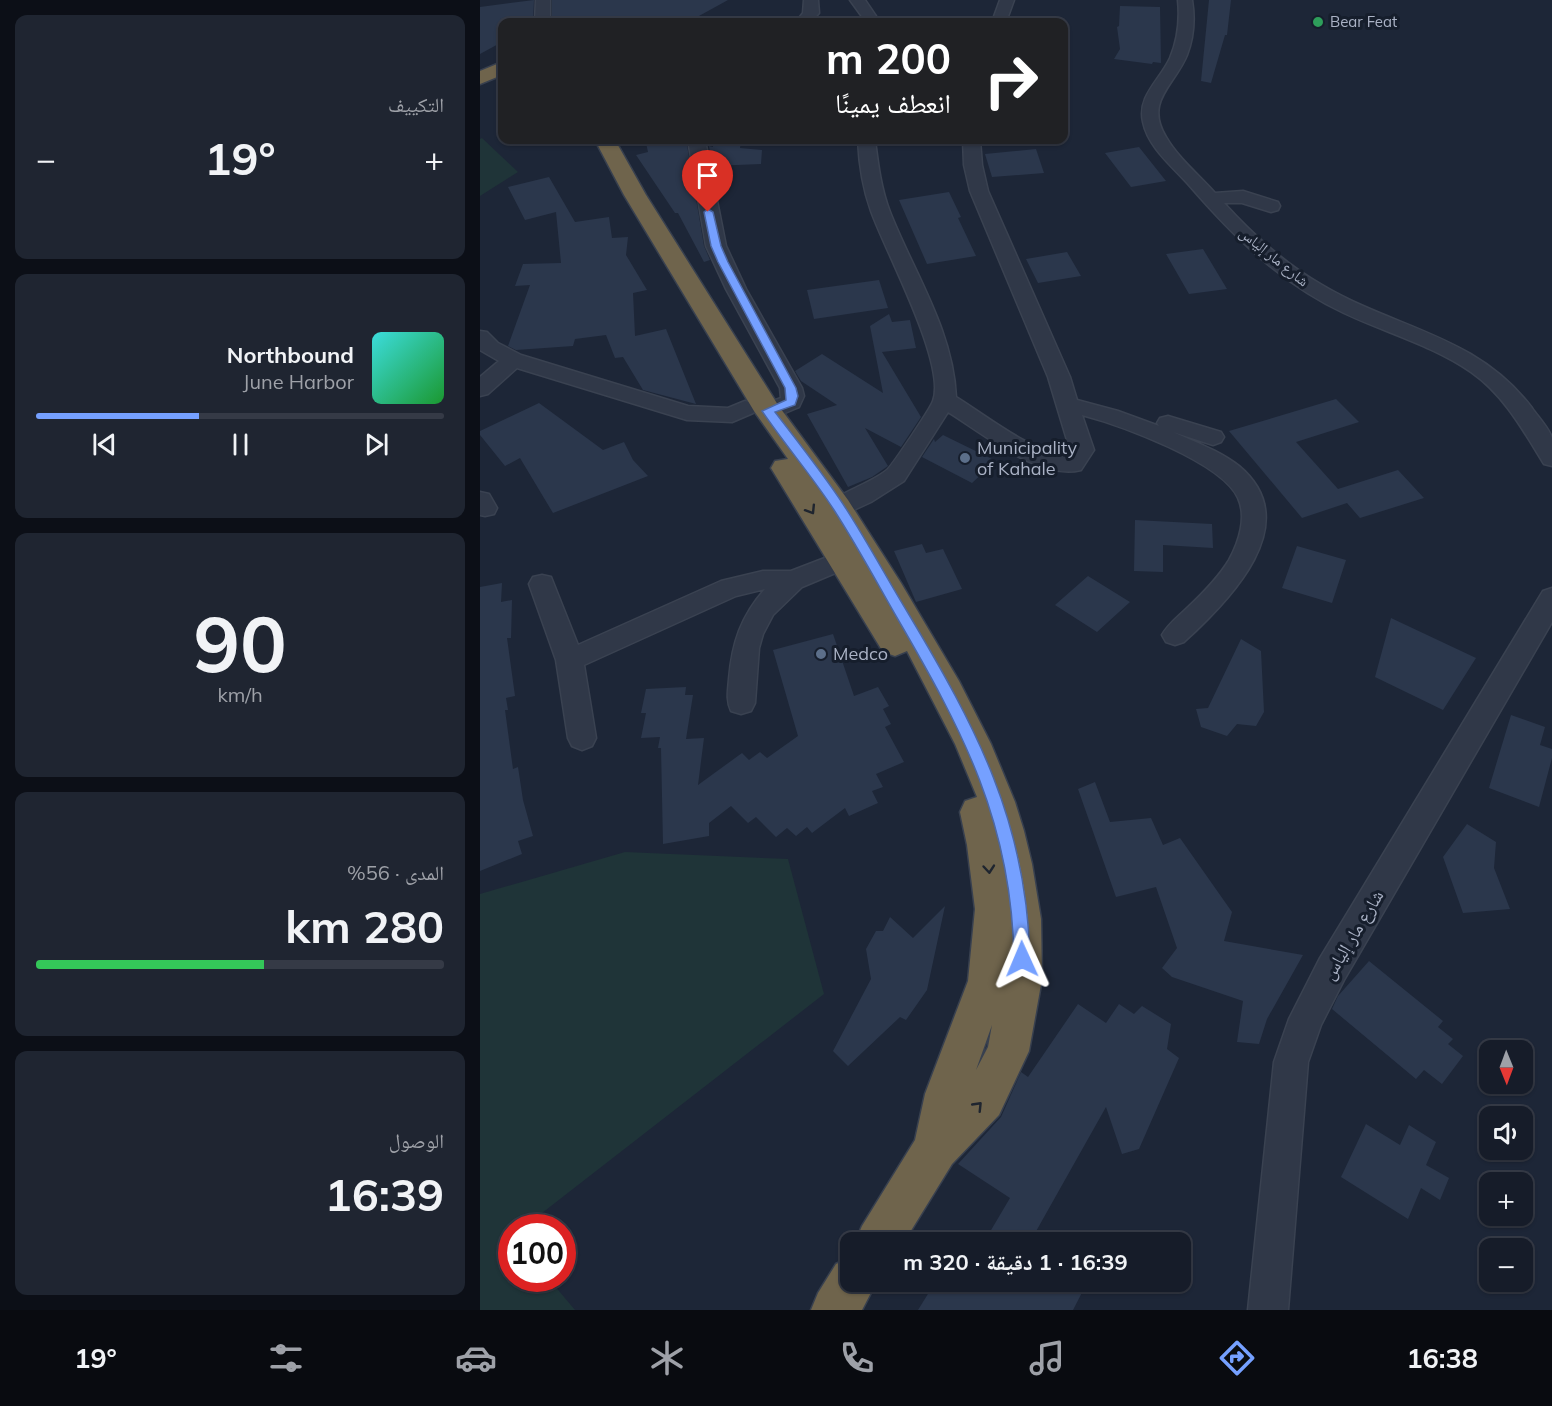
<!DOCTYPE html>
<html lang="ar">
<meta charset="utf-8">
<style>
body{margin:0;font-family:Mulish,"Noto Naskh Arabic",sans-serif;background:#1f2531;color:#f1f3f6;direction:rtl;height:100vh;display:flex;flex-direction:column;font-size:22px;white-space:nowrap}
*{box-sizing:border-box;margin:0}
p{font-size:20px;color:#9ea1a8}
.icon{flex:none;width:33px;height:33px;fill:none;stroke:currentColor;stroke-width:2;stroke-linecap:round;stroke-linejoin:round}
.map{position:relative;flex:1;overflow:hidden;direction:ltr}
.drawer{display:flex;flex-direction:column;gap:15px;padding:15px;background:#0c0f17;width:480px}
.drawer>*{flex:none}
.banner{position:absolute;left:18px;top:18px;width:570px;height:126px;border-radius:12px;box-shadow:0 2px 4px #0004,0 0 0 2px #353a46;direction:rtl;background:#202124;color:#fff;overflow:hidden}
.needle{width:39px;rotate:179deg}
.tools{position:absolute;left:999px;top:1040px;display:grid;gap:12px}
.tools a{display:grid;place-items:center;width:54px;height:54px;border-radius:12px;background:#161c29;box-shadow:0 2px 4px #0004,0 0 0 2px #353a46;font-size:30px}
.speed{position:absolute;left:18px;top:1214px;display:flex;gap:12px;font-size:30px;font-weight:700;text-align:center}
.speed>*{display:grid;place-content:center;width:78px;height:78px;border-radius:50%;background:#161c29;box-shadow:0 2px 4px #0004,0 0 0 2px #353a46;line-height:1}
.speed .limit{border:9px solid #d22;background:#fff;color:#111}
.pin{position:absolute;display:grid;place-items:center;width:51px;height:51px;color:#fff;margin:-62px -26px;border-radius:50% 50% 50% 0;rotate:-45deg;box-shadow:0 0 6px #0007}
.pin .icon{rotate:45deg}
.me{position:absolute;width:66px;margin:-33px;rotate:359deg;stroke-linejoin:round;filter:drop-shadow(0 0 4px #0008)}
.turn{display:flex;align-items:center;gap:21px;height:126px;padding:0 18px;font-size:27px}
.turn .icon{width:78px;height:78px;stroke-width:2.5}
.turn b{display:block;font-size:42px;line-height:51px}
.big{font-size:45px;font-weight:700;line-height:1.1}
.drawer .tile{flex:1;display:flex;flex-direction:column;justify-content:center;gap:9px;min-width:0;padding:0 21px;border-radius:12px;background:#1f2531}
.drawer .dial{align-items:center;gap:0}
.dial b{font-size:78px;line-height:1}
.song{display:flex;align-items:center;gap:18px}
.cover{width:72px;height:72px;border-radius:9px;background:linear-gradient(135deg,hsl(180 70% 55%),hsl(130 70% 35%))}
.played{height:6px;border-radius:3px;background:linear-gradient(90deg,#75a0ff 40%,#353a46 40%)}
.keys{display:flex;justify-content:space-around;direction:ltr}
.heat{display:flex;justify-content:space-between;align-items:center;font-size:33px;direction:ltr}
.charge{height:9px;border-radius:4px;background:linear-gradient(90deg,#34c759 56%,#353a46 0)}
.trip{position:absolute;left:360px;top:1232px;width:351px;height:60px;border-radius:12px;background:#161c29;box-shadow:0 2px 4px #0004,0 0 0 2px #353a46;font-weight:700;line-height:60px;text-align:center;direction:rtl}
.dock{display:flex;height:96px;justify-content:space-around;align-items:center;background:#090b10;color:#9ea1a8}
.dock .icon{width:42px;height:42px}
.dock .active{color:#75a0ff}
.dock b{font-size:27px;color:#f1f3f6}
main{display:flex;flex:1;min-height:0}
.map>svg:first-child{display:block}
</style>
<main>
<div class="map">
<svg width="1072" height="1310" viewBox="0 0 1072 1310">
<rect width="100%" height="100%" fill="#1d2637"/>
<!-- green -->
<path fill="#1f3438" d="M2 138 38 172 0 196V139Z
M145 852 308 859 344 994 44 1227H32V1278H68L95 1310H0V894Z"/>
<!-- building -->
<path fill="#2b374c" d="M54 0 53 22H22V42L0 54V7Z
M72 0H248L208 22H72Z
M729 0H751L747 35H745L731 83 721 81Z
M640 6 680 7 681 63 673 62 672 64 634 59 640 49 637 27 639 26Z
M261 142 260 148 282 150 281 164 232 166 229 146 233 147V143Z
M166 143 207 145 224 246 230 260 224 262 198 213H195L156 155 168 152Z
M659 147 686 181 651 187 625 153Z
M556 149 564 173 512 177 505 154Z
M69 177 95 222 129 217 132 238 148 237 146 255 167 290 153 293 155 336 186 329 216 404 163 390 143 357 135 358 126 335 95 339 93 346 36 350 28 346 50 285 35 286 43 264 81 263 76 212 45 220 28 187Z
M469 192 481 217 478 218 496 256 447 264 419 200Z
M723 249 747 289 709 294 686 254Z
M587 252 601 276 558 283 546 259Z
M399 280 408 308 334 319 327 290Z
M409 314 412 322 430 320 436 348 402 352 441 417 421 447 385 428 408 466 392 477 368 487 327 414 357 405 321 381 315 371 342 354 403 393 390 326Z
M856 399 879 422 816 442 858 489 918 470 944 498 880 518 867 503 822 518 749 431Z
M59 403 123 450 144 442 153 460 168 476 73 513 40 458 25 466 0 435V431Z
M463 435 516 461 492 483 442 457 454 439 455 442Z
M655 520 732 524 733 548 683 545V572L654 571Z
M442 544 446 553 463 549 482 589 436 602 414 551Z
M817 546 866 560 852 603 802 588Z
M608 576 650 602 617 632 575 605Z
M22 583 21 602 32 600 31 638H27L35 696 26 698 28 710H25L33 769 38 767 43 800 53 836 38 841 42 854 0 871V587Z
M911 618 996 658 963 710 895 677Z
M353 634 374 696 398 687 409 706 403 709 411 724 405 727 424 762 396 774 403 787 392 791 398 803 369 816 365 808 332 833 327 827 316 836 307 828 296 837 276 817 268 823 251 806 229 823V836L183 844 181 748H178L180 737 161 738 166 713H161L166 689 206 687 205 695H213L206 739 224 738 218 785 262 753 269 760 280 752 287 758 318 736 293 650Z
M761 639 781 651 784 712 776 726 757 724 747 736 721 727 716 709 728 708Z
M1031 715 1065 727 1060 745 1072 749V758L1059 807 1009 788Z
M615 782 630 822 671 818 683 845 700 838 752 912 744 941 823 955 787 1019 779 1044 757 1042 763 1001 692 977 682 968 697 948 676 887 636 897 598 789Z
M987 824 1016 842 1014 868 1030 909 983 913 963 857Z
M465 906 447 990 426 1020 420 1017 368 1066 353 1051 391 979 386 949 396 931H403L410 917 433 938Z
M889 961 963 1021 958 1027 973 1039 968 1044 983 1056 962 1084 944 1070 936 1079 852 1009 858 996Z
M598 1004 626 1023 639 1004 654 1014 662 1006 691 1024 687 1049 699 1058 659 1149 642 1154 626 1107 550 1242H504L530 1198 478 1164 521 1117 541 1072 548 1077Z
M886 1124 920 1145 929 1125 956 1142 946 1165 969 1178 960 1200 941 1188 928 1219 861 1177Z
M456 1281H608L593 1310H438Z"/>
<g fill="none" stroke-linecap="round" stroke-linejoin="round">
<!-- minor casing -->
<g stroke="#3a4251" stroke-width="3">
<path id="minor" d="M56 0H70V22H55Z
M324 0H338L339 13 331 22H316L323 13Z
M370 0H385L400 22H386Z
M520 0H534L526 22H512Z
M698 0H712C715 18 714 37 707 55 695 85 664 101 686 137 698 158 719 175 735 193L763 191 798 202 800 206 798 210 791 212 762 203H744C773 235 805 264 842 285 916 329 997 335 1052 408 1058 417 1069 428 1072 438 1072 446 1072 458 1072 466L1064 464C1043 430 1024 395 991 372 952 345 906 333 864 313 800 283 753 236 708 184 692 166 668 147 663 122 657 96 680 80 690 58 698 39 700 20 698 0Z
M208 140H225L246 246 266 289 322 388 324 396 319 407C306 412 294 420 280 416L277 411 280 406 301 398 300 388 246 289 226 246Z
M378 140H395C398 164 401 189 410 212 434 273 473 330 476 397 504 414 554 454 587 456L590 450 568 377 490 191 484 165 483 140H500L502 165 508 191 590 377 597 400 638 411 679 426 677 423 680 418 688 416 741 432 744 437 741 442 733 445 693 432C715 442 740 451 759 466 827 523 749 601 704 642L695 645 686 642 682 635C688 624 698 617 707 608 722 594 738 578 749 560 759 542 767 517 758 498 742 462 640 425 602 415L614 450 601 470C560 481 502 433 468 412L424 481 391 502 367 513 358 515 349 513 346 507C354 494 393 483 408 469 413 464 451 408 453 401 467 364 405 251 391 211 383 189 379 163 378 140Z
M0 331 7 332 18 343 41 355 208 406 248 408 265 401 273 403 276 408 273 413 252 422 207 420 37 368 8 394 0 396V377L19 361 0 350Z
M0 492 9 494 17 508 14 514 5 516 0 515Z
M363 551 372 554 376 560 372 566 322 587 293 615 283 634 279 648 275 703 271 711 261 714 251 711C246 700 248 691 249 679 252 643 261 616 285 589L256 596 104 665 116 738 112 746 102 750 92 746 88 738 76 660 49 584 53 577 62 575 71 577 98 645 241 581 283 571H311Z
M1072 588V622L864 980 841 1025 828 1062 808 1310H768L794 1062 809 1019 840 958 1063 591Z"/>
</g>
<!-- highway casing -->
<g stroke="#38404f" stroke-width="3">
<path id="highway" d="M22 62V75L0 84V71Z
M115 140H135L166 195 298 405 368 500 421 583 479 681 511 744 535 802 544 831 552 864 561 919 562 979 549 1051 519 1115 472 1164 424 1242H375L382 1226 435 1140 445 1094 488 981 495 909 487 845 480 812 485 801 497 797 475 744 427 651 415 656 403 652 291 468 295 461 308 459 274 411 144 195ZM512 1025 508 1047 496 1070Z
M370 1258V1281H397L382 1310H331L338 1293 356 1264Z"/>
</g>
<!-- minor -->
<use href="#minor" fill="#303848" fill-rule="evenodd"/>
<!-- highway -->
<use href="#highway" fill="#6f644c" fill-rule="evenodd"/>
</g>
<!-- one-way arrows -->
<defs><path id="oneway-chevron" d="M-2-3.5L2.5 0L-2 3.5" fill="none" stroke-width="1.6" stroke-linecap="round" stroke-linejoin="round" transform="scale(1.5)"/></defs>
<g stroke="#1f252f">
<use href="#oneway-chevron" transform="translate(331 510) rotate(58)"/>
<use href="#oneway-chevron" transform="translate(509 869) rotate(85)"/>
<use href="#oneway-chevron" transform="translate(498 1106) rotate(-46)"/>
</g>
<!-- route -->
<path fill="#75a0ff" stroke="#4c68a6" stroke-width="1.5" d="M228 209 233 212 241 246 248 262 316 388 318 396 315 405 295 412C318 442 342 472 363 504 386 539 406 577 428 613 496 727 547 822 550 959L548 964 542 967 536 964 534 959C532 823 483 731 416 616 396 581 376 544 354 510 332 476 305 445 282 411L306 400 305 388 238 262 231 246 224 212Z"/>
<!-- markers -->
<circle fill="#2e9e5b" stroke="#161e2c" stroke-width="2" cx="838" cy="22" r="6"/>
<g fill="#5c6f8a" stroke="#161e2c" stroke-width="2">
<circle cx="485" cy="458" r="6"/>
<circle cx="341" cy="654" r="6"/>
</g>
<g text-anchor="middle" stroke-width="6" stroke-linejoin="round" paint-order="stroke">
<!-- far-poi labels -->
<g font-size="15" fill="#aab2c5" stroke="#161e2c" text-anchor="start">
<text x="850" y="27">Bear Feat</text>
</g>
<!-- far-street labels -->
<g font-size="15" fill="#aab2c5" stroke="#161e2c">
<text transform="translate(794 257) rotate(39)" y="5">شارع مار إلياس</text>
</g>
<!-- poi labels -->
<g font-size="18" fill="#aab2c5" stroke="#161e2c" text-anchor="start">
<text x="497" y="454">Municipality<tspan x="497" dy="21">of Kahale</tspan></text>
<text x="353" y="660">Medco</text>
</g>
<!-- street labels -->
<g font-size="18" fill="#aab2c5" stroke="#161e2c">
<text transform="translate(873 935) rotate(-59)" y="6">شارع مار إلياس</text>
</g>
</g>
</svg>
<div class="tools">
<a><svg class="needle" viewBox="-14 -14 28 28"><path d="M0-13l5 13h-10z" fill="#e53935"/><path d="M0 13l5-13h-10z" fill="#9ea1a8"/></svg></a>
<a><svg class="icon" aria-label="sound" viewBox="0 0 24 24"><path d="M4 9h4l5-4v14l-5-4H4zM17 9q2 3 0 6"/></svg></a>
<a>+</a>
<a>−</a>
</div>
<div class="speed"><div class="limit">100</div></div>
<div class="pin" style="left:228px;top:212px;background:#d93025"><svg class="icon" aria-label="arrive" viewBox="0 0 24 24"><path d="M6 21V4h12l-3 4 3 4H6"/></svg></div>
<svg class="me" style="left:542px;top:959px" viewBox="-20 -20 40 40"><path d="M0-17L14 15 0 8-14 15z" fill="#75a0ff" stroke="#fff" stroke-width="4"/></svg>
<div class="trip">16:39 · 1 دقيقة · 320 m</div>
<div class="banner">
<div class="turn"><svg class="icon" aria-label="right" viewBox="0 0 24 24"><path d="M7 20v-9h11M14 6l5 5-5 5"/></svg><div><b>200 m</b>انعطف يمينًا</div></div>
</div>
</div>
<section class="drawer">
<div class="tile"><p>التكييف</p>
<div class="heat"><a>−</a><b class="big">19°</b><a>+</a></div>
</div>
<div class="tile">
<div class="song"><i class="cover"></i><div><b>Northbound</b><p>June Harbor</p></div></div>
<div class="played"></div>
<div class="keys"><svg class="icon" aria-label="previous" viewBox="0 0 24 24"><path d="M18 5L8 12l10 7zM5 5v14"/></svg><svg class="icon" aria-label="pause" viewBox="0 0 24 24"><path d="M8 5v14M16 5v14"/></svg><svg class="icon" aria-label="next" viewBox="0 0 24 24"><path d="M6 5l10 7-10 7zM19 5v14"/></svg></div>
</div>
<div class="tile dial"><b>90</b><p>km/h</p></div>
<div class="tile"><p>المدى · 56%</p><b class="big">280 km</b><div class="charge"></div></div>
<div class="tile"><p>الوصول</p><b class="big">16:39</b></div>
</section>
</main>
<nav class="dock">
<b>16:38</b>
<svg class="icon active" aria-label="directions" viewBox="0 0 24 24"><path d="M12 3l9 9-9 9-9-9zM9 14v-3h6M13 9l2 2-2 2"/></svg>
<svg class="icon" aria-label="music" viewBox="0 0 24 24"><path d="M9 18V5l10-2v13"/><circle cx="6" cy="18" r="3"/><circle cx="16" cy="16" r="3"/></svg>
<svg class="icon" aria-label="phone" viewBox="0 0 24 24"><path d="M5 4h4l2 5-3 2q2 4 5 5l2-3 5 2v4C11 20 4 13 5 4z"/></svg>
<svg class="icon" aria-label="climate" viewBox="0 0 24 24"><path d="M12 3v18M4 7l16 10M4 17L20 7"/></svg>
<svg class="icon" aria-label="car" viewBox="0 0 24 24"><path d="M5 17H2v-5l4-1 3-4h7l3 4 3 1v5h-3M9 17h6M6 11h13"/><circle cx="7" cy="17" r="2"/><circle cx="17" cy="17" r="2"/></svg>
<svg class="icon" aria-label="filters" viewBox="0 0 24 24"><path d="M4 7h16M4 17h16"/><circle cx="9" cy="7" r="2"/><circle cx="15" cy="17" r="2"/></svg>
<b>19°</b>
</nav>
